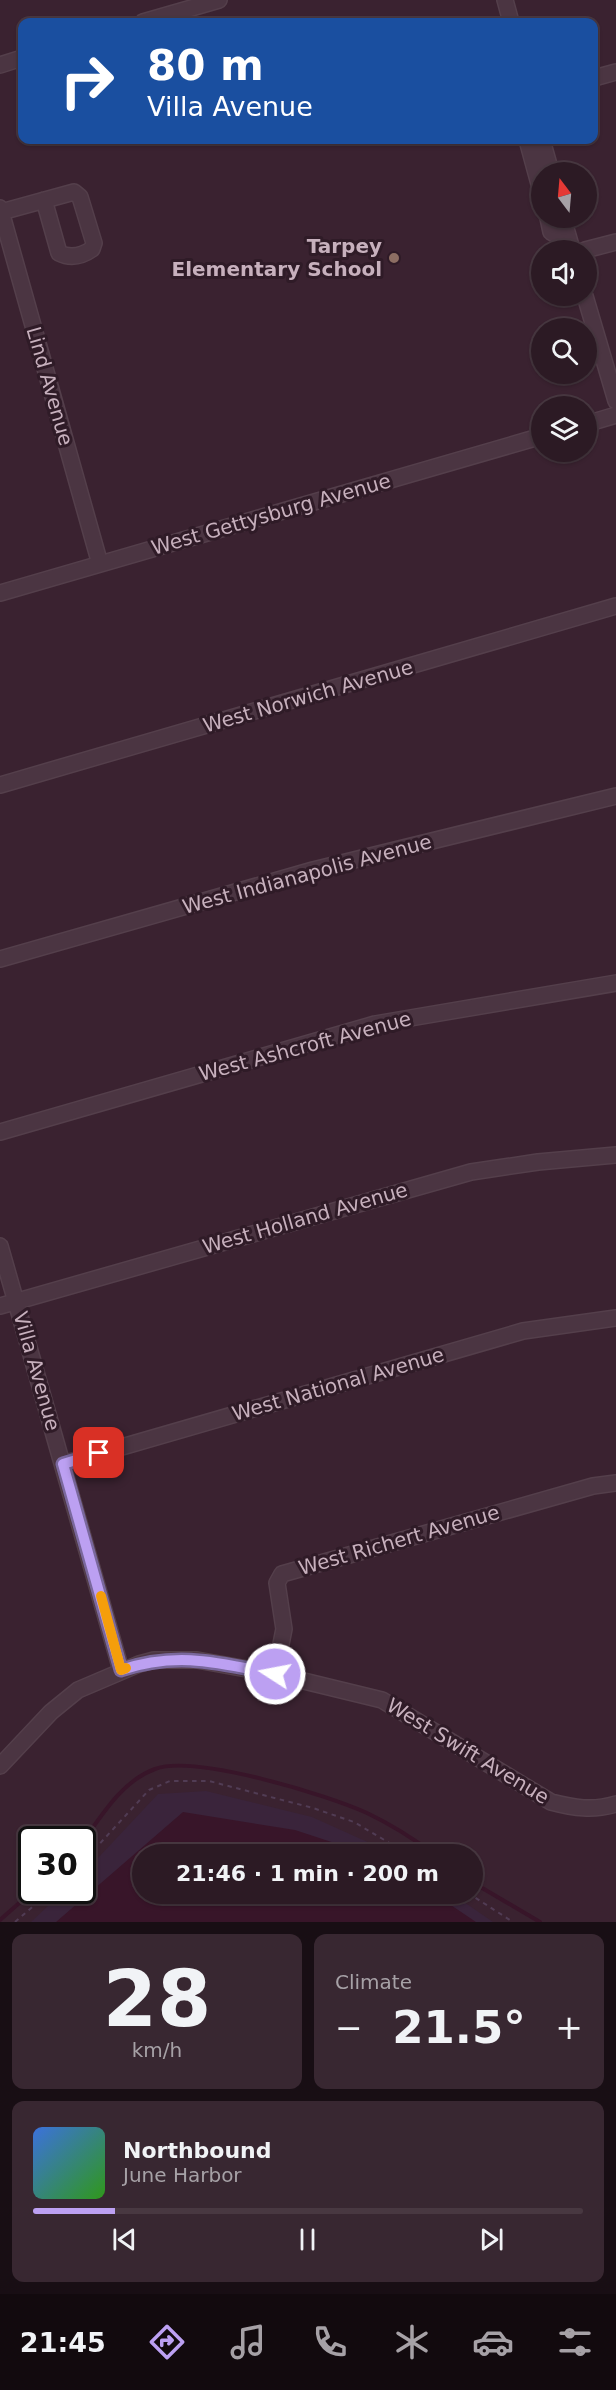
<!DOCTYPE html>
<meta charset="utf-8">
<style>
body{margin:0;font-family:"DejaVu Sans",sans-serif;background:#382731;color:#f1f3f6;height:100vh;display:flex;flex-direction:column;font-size:22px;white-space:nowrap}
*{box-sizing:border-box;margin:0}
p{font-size:20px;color:#a6a1a6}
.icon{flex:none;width:33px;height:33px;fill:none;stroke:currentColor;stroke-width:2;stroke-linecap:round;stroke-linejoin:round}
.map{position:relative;height:1922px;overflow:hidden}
.details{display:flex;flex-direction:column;gap:12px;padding:12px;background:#180e14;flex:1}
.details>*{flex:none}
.hud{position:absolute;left:18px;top:18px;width:580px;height:126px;border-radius:12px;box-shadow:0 2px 4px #0004,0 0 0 2px #483841;background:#1a4fa0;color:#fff;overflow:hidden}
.needle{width:39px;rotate:344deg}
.buttons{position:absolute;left:531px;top:162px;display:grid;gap:12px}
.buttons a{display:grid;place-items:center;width:66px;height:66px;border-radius:50%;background:#2c1a24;box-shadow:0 2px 4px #0004,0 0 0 2px #483841;font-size:30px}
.speed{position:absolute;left:18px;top:1826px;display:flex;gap:12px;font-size:30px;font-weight:700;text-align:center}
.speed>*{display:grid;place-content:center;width:78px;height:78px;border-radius:50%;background:#2c1a24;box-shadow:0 2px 4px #0004,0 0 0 2px #483841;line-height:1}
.speed .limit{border:3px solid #111;border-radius:9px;background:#fff;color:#111}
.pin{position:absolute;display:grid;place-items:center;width:51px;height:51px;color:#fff;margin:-26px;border-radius:12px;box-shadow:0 3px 9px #0006}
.me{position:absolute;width:66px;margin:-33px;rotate:281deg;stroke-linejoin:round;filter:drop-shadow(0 0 4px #0008)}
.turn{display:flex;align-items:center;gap:21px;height:126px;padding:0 30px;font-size:27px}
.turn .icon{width:78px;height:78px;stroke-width:2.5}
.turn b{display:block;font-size:42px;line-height:51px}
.big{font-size:45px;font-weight:600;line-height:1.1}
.details .card{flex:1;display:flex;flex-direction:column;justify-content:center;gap:9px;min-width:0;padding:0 21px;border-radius:12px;background:#382731}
.details .dial{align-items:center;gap:0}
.dial b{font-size:78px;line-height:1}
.song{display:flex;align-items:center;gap:18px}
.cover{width:72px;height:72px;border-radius:9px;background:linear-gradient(135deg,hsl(220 70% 55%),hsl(110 70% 35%))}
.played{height:6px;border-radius:3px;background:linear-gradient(90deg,#bca0f2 15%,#483841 15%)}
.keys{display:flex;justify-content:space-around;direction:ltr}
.heat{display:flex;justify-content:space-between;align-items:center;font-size:33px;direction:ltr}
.details .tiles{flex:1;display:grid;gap:12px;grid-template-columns:1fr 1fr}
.card:last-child{grid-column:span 2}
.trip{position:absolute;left:132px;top:1844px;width:351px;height:60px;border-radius:30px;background:#2c1a24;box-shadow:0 2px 4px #0004,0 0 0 2px #483841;font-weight:600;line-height:60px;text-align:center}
.menu{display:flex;height:96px;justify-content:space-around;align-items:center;background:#120a0e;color:#a6a1a6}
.menu .icon{width:42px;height:42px}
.menu .selected{color:#bca0f2}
.menu b{font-size:27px;color:#f1f3f6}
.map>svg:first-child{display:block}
</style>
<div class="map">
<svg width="616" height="1922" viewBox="0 0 616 1922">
<rect width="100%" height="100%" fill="#3a2230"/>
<!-- green -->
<path fill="#3a243b" d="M206 1791 312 1817 394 1854H142V1893H451L493 1922H31L65 1890H82L83 1874 158 1794Z"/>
<!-- water -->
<path fill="#381529" d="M183 1812 295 1830 368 1854H142V1893H433L476 1922H56Z"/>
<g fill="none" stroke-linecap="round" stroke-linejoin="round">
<!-- stream -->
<path stroke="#381529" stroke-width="4" d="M82 1843C102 1815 122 1781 155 1769 195 1754 327 1795 367 1813 390 1824 414 1839 434 1854
M472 1882 540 1922
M0 1920 34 1890"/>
<!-- minor casing -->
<g stroke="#543f4b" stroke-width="18">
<path id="minor" d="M505 0 511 22
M143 22 219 0
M0 65 22 58
M594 78 616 72
M527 140 542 195
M542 140 551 172
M0 208 100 564
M1 212 74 192 80 197 94 243 92 249C82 256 71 259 59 253L44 200
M548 218 551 232 570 243
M563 218 571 246
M585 250 616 242
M585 296 616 401
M586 424 616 415
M0 593 542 436
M0 785 616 606
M0 959 313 870 616 796
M0 1132 375 1024 616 983
M0 1246 121 1670
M0 1306 471 1172 538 1162 616 1155
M63 1464 523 1331 616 1318
M275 1674 284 1629 277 1583 282 1574 593 1486 616 1483
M0 1766 51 1712 78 1690 139 1664 154 1660H197L275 1674 382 1700 551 1802C574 1808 593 1811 616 1804"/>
</g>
<!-- path -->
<path stroke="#513c54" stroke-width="2" stroke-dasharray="4.5 4.5" stroke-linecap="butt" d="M82 1863 149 1790 170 1781H209L313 1808 354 1822 408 1854
M468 1893 513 1922
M15 1922 52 1890"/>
<!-- minor -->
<use href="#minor" stroke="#4b3542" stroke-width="15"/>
</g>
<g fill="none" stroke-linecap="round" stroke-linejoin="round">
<!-- route casing -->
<g stroke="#7a689d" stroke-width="15">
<path id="route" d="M99 1453 63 1464 121 1670C178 1651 219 1663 275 1674"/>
</g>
<!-- route -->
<use href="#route" stroke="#bca0f2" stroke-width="10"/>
<!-- slow -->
<path stroke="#f59e0b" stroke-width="10" d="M101 1596 121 1670 126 1668"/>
</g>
<!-- markers -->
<circle fill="#8d6e63" stroke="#2f1b27" stroke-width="2" cx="394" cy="258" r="6"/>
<g text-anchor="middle" stroke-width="6" stroke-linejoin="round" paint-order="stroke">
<!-- poi labels -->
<g font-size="20" font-weight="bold" fill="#c7b0bd" stroke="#2f1b27" text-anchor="end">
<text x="382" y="253">Tarpey<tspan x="382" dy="23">Elementary School</tspan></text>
</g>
<!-- street labels -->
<g font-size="20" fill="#c7b0bd" stroke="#2f1b27">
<text transform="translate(50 386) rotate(74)" y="7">Lind Avenue</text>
<text transform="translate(271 514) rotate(-16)" y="7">West Gettysburg Avenue</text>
<text transform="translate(308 696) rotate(-16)" y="7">West Norwich Avenue</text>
<text transform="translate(307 874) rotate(-15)" y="7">West Indianapolis Avenue</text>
<text transform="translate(305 1046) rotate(-15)" y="7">West Ashcroft Avenue</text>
<text transform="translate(305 1218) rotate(-16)" y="7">West Holland Avenue</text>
<text transform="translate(37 1371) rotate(74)" y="7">Villa Avenue</text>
<text transform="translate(338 1384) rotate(-16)" y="7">West National Avenue</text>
<text transform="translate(399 1540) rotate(-16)" y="7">West Richert Avenue</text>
<text transform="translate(468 1751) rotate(31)" y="7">West Swift Avenue</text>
</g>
</g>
</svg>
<div class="buttons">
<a><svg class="needle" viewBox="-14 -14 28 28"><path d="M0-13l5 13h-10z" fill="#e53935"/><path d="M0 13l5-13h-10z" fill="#a6a1a6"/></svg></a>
<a><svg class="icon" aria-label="sound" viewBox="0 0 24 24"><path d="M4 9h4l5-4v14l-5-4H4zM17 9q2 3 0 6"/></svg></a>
<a><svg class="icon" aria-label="search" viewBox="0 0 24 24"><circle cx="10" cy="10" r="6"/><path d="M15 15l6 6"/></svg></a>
<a><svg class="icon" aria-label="layers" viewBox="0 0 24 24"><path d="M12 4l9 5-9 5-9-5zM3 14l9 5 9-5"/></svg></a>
</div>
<div class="speed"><div class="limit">30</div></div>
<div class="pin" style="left:99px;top:1453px;background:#d93025"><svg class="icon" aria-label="arrive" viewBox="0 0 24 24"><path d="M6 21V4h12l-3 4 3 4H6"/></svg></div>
<svg class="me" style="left:275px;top:1674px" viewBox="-20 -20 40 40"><circle r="17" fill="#bca0f2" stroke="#fff" stroke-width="3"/><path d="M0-11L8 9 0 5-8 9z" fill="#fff"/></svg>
<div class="trip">21:46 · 1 min · 200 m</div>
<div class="hud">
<div class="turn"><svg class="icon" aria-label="right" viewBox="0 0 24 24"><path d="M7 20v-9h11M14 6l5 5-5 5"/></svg><div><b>80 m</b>Villa Avenue</div></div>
</div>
</div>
<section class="details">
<div class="tiles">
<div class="card dial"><b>28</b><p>km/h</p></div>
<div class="card"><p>Climate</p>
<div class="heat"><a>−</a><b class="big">21.5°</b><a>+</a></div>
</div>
<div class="card">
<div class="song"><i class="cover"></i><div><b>Northbound</b><p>June Harbor</p></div></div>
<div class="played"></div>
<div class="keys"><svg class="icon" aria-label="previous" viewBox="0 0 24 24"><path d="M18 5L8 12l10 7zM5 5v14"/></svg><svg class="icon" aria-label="pause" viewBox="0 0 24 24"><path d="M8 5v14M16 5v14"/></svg><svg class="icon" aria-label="next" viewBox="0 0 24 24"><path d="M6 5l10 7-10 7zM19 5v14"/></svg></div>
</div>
</div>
</section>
<nav class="menu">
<b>21:45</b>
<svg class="icon selected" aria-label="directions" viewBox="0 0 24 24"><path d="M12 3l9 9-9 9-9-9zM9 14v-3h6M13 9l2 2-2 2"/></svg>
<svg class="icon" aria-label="music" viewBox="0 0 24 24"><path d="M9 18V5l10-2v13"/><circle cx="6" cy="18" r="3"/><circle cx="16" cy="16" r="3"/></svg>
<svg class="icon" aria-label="phone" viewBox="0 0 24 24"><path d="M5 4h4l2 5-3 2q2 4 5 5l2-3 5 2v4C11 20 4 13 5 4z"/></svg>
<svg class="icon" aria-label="climate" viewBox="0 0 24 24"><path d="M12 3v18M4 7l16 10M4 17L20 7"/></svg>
<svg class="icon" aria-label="car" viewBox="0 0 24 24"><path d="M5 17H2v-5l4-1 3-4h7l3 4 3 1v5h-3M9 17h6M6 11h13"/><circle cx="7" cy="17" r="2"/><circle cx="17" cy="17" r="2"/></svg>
<svg class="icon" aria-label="filters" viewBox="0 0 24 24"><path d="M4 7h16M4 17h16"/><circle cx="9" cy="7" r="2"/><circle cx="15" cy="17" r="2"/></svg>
</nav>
